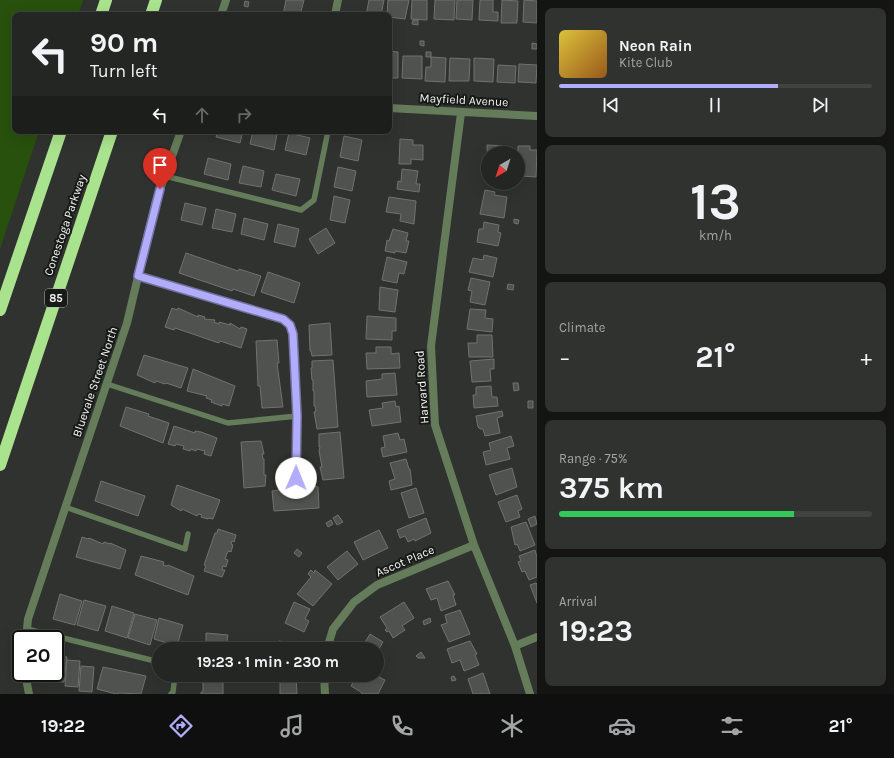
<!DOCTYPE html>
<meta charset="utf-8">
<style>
body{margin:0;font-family:Karla,sans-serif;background:#303230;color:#f1f3f6;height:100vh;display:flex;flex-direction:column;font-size:15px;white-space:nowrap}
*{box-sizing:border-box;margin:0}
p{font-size:13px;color:#a3a5a6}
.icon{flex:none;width:22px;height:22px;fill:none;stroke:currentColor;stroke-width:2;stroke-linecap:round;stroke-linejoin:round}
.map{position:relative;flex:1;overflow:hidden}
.side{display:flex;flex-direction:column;gap:8px;padding:8px;background:#141513;width:357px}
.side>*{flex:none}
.guide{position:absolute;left:12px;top:12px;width:380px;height:122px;border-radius:8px;box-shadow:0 4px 16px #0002,0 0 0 1px #414341;background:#242623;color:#f1f3f6;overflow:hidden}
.needle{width:26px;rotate:219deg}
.buttons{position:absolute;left:481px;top:146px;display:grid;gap:8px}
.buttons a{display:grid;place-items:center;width:44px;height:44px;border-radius:50%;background:#242623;box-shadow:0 4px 16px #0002,0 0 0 1px #414341;font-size:20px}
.speed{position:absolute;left:12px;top:630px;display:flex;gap:8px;font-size:20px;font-weight:700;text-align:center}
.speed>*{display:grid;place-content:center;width:52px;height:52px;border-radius:50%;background:#242623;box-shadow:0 4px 16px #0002,0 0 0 1px #414341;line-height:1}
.speed .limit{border:2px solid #111;border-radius:6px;background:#fff;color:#111}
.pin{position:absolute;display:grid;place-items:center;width:34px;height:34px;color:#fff;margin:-41px -17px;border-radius:50% 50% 50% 0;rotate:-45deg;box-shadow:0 0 4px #0007}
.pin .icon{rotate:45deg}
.me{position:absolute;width:44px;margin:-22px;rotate:1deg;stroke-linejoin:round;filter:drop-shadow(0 0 3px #0008)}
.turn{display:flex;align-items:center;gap:14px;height:84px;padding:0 12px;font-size:18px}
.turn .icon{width:52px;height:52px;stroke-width:2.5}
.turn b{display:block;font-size:28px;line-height:34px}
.lanes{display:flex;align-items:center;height:38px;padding:0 12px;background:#0003;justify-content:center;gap:20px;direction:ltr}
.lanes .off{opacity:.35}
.big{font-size:30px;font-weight:700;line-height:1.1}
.side .tile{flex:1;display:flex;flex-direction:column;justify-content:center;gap:6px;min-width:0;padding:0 14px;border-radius:8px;background:#303230}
.side .dial{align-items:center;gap:0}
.dial b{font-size:52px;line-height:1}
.song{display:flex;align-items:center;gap:12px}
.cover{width:48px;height:48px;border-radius:6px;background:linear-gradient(135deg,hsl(50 70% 55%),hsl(30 70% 35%))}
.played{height:4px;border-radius:2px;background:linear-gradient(90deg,#b1adfa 70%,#414341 70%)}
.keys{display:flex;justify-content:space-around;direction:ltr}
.heat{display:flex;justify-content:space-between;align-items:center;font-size:22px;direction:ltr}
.charge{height:6px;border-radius:3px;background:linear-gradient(90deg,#34c759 75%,#414341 0)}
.trip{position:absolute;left:152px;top:642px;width:232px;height:40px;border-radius:20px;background:#242623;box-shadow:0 4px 16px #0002,0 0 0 1px #414341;font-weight:700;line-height:40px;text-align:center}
.tab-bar{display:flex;height:64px;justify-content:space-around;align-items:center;background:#0e0f0e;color:#a3a5a6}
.tab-bar .icon{width:28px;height:28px}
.tab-bar .on{color:#b1adfa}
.tab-bar b{font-size:18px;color:#f1f3f6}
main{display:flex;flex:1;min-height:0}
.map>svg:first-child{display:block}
</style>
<main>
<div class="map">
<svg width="537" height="694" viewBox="0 0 537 694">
<rect width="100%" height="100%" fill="#30322f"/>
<!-- green -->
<path fill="#28510d" d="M0 0H83L78 15H15V131H39L0 249Z"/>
<!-- building -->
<path fill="#4f524e" stroke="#70726e" d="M286 0H304L300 15H283Z
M369 0H384L381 15H366Z
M388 0H409L405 19 389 17V15H387Z
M412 0H427V20L411 19Z
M435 0H455L454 20 434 19Z
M457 0H473L472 20 456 19Z
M480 0H493V12H498V21L479 20Z
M502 0 518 1 517 23H501Z
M524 0 537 1V23L523 22Z
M245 1 249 2 248 7 244 6Z
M413 20H418V25L412 24Z
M420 41H424V46L420 45Z
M532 43 537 44V49H532Z
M389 51 398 52V78H389Z
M426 52H431V57H426Z
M403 56H422V79L402 78Z
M431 57 446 58 445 82 425 81 426 67H431Z
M450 58 470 59 469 81H449Z
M474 58 494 59 493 82 474 81Z
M519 64 537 65 536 83 518 82Z
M498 65 516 66 515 83 497 82Z
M218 131H243L240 143 216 137Z
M253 131H267L277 134 274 150 250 144Z
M289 133 310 138 306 155 285 150Z
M344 136 362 140 358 161 340 157Z
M400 139 413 140V145H423V160L411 159V164H399Z
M487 145 504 146V153H488V169Z
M518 146H530V150H537L536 177 521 176 522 164 518 163Z
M208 158 231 164 228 180 204 174Z
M243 166 264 171 261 187 239 183Z
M338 167 356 171 352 191 334 187Z
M402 169 418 171 416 184H420L419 192 397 189 398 181 401 182Z
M276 174 300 179 296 196 272 190Z
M485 190 495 192 494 195 507 197 504 218 480 214Z
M334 196 350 200 345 223 330 220Z
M389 197 416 201 414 224 400 221 401 214 386 212Z
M185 203 206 208 202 225 181 220Z
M216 209 236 214 232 232 212 228Z
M244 218 268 224 264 240 241 234Z
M514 219 519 220 518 224 514 223Z
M484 222 499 225 498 232 501 233 498 246 477 242 479 229H483Z
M278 224 299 229 295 247 274 242Z
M326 228 335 243 318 254 309 239Z
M393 229 408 233 406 241H409L406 253 395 251V253L385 251 387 240 389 241Z
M186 253 238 271 239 269 261 276 254 296 233 289 232 291 179 273Z
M484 255 497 258 493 277 469 272 473 258 483 260Z
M387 257 407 262 404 274 399 273 397 283 382 280Z
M268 272 300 283 294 303 261 292Z
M471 278 490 282 485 305 470 302 472 291 468 290Z
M508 284 514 285 513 290 507 289Z
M380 287 398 290 395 312 379 310Z
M172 308 177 310 178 308 198 317V315L205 317 204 319 215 320 214 322 219 324V322L230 325V323L240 329 241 327 247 329 241 348 220 341 219 343 175 328 174 330 165 327Z
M470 309 486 310 485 318 493 319 492 332 467 329Z
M367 316 396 318V331H392V340L366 339Z
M330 323 332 355 312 356 311 351H310L309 325Z
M477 335H492L493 357H469L468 343H477Z
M277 340 279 363H277L283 407 262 408 260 386H258L256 341Z
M376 347H391V354L399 353 400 368 367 369 366 353H376Z
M144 355 188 368 181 388 166 383 165 384 156 381 155 383 137 375Z
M494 359V369H490L491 381 472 382 470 361Z
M333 360 338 427 317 429 314 412 316 411 315 406H314V391H313V380H312L311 368H312V361Z
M193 369 235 386 229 406 222 404V406L211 402 212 400 206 398 207 396 187 391Z
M395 373 397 395 367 397 366 381 382 379V374Z
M513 383H518L519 390 514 391Z
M491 386 492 397H497L498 406 474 408 473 395H476V387Z
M395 401 396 407 399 406 401 422 372 426 369 410 383 408 382 403Z
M528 401H533V408H528Z
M126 407 149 414 148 416 169 423 163 443 120 426Z
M502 411 503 416 497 418 500 433 485 436 483 429H480L478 427 476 416Z
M174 426 195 433V431L201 432 217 438 211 456 204 454 205 451 197 449 196 451 191 449 190 451 183 449 184 446 176 444 175 446 168 444Z
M340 432 344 478 323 480 320 467H322L319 451 320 447H319V434Z
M398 433 400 440 404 439 407 452 383 457 381 448 385 447 383 436Z
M511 436 514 446 507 448 510 459 486 465 483 452 491 450 489 443Z
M261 441 264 454H262L263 459H264V475H266L265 486 244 488 241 442Z
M406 459 409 469H410L412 485 391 490 389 481 395 479 390 463Z
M512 468 517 487 496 495 489 475Z
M101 481 145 496 138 516 95 501Z
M177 485 220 500 213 519 208 518V519L201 517 202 515 198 514 197 516 182 509 181 511 171 505Z
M312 486 318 487 319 508 274 511 272 491Z
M416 488 424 513 409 518 401 493Z
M517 495 522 509 518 511 520 517 506 522 498 502Z
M338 515 343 522 337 525 333 518Z
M535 516 537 524 531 527 528 519Z
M426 518 431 533 415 541 414 539 408 542 405 536 400 538 397 530Z
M331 520 333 524 328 527 326 523Z
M526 522 535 545 520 551 517 544 515 545 511 527Z
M218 529 236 535 234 542 232 541 231 544 233 545 231 552 228 551 225 559 228 560 226 567 223 566 222 570H225L222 577 204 571 206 566 204 565 215 533H217Z
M379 530 388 548 363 560 354 542Z
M82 537 88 539 89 538 103 544 104 542 110 544V543L126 550 120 569 76 557Z
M297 549 302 553 299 557 294 553Z
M535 550 537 557V577L529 580 525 571 522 572 518 562 521 561 519 556Z
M347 551 358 564 338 580 327 567Z
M141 556 164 562 163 565 167 566 168 565 194 576 188 595 135 575Z
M311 570 314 573 315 570 332 584 313 606 297 594 311 577 308 574Z
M448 581 455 595H453L456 605 441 611 437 598 431 600 426 589Z
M536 583 537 584V603L530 585Z
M60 594 82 601 75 625 53 619Z
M84 600 106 606 98 631 77 625Z
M294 602 310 609 305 619 309 621 304 632 285 623Z
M404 602 414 618 402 626 405 630 393 638 389 631 387 632 385 630 387 628 380 617Z
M112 606 134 613 127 638 105 631Z
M460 610 470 634 449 642 441 625 447 623 445 615Z
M135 614 157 620 150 645 128 638Z
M159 618 183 625 177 646 154 639Z
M430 618 431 622 424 625 423 621Z
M206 633 228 635 226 649H204H206Z
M370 634 383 642 377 652V649H357L360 645 362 647Z
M279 641 300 645 299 649H278Z
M470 641 477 654 475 655 479 665 464 671 460 660 452 663 447 649Z
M421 652 425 658H418L416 656Z
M55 656 67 657 64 682 51 681 52 673H55Z
M67 660 80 661 78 687 65 686Z
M81 666 94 667 92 692 79 691Z
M103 667 146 676 141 694 119 693 116 694 97 689Z
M483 673 490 694H473L468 679Z
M201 675H223V694H201V692H203V683H202Z
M280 675H296L297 694H280Z
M357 675 369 677 370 675H375L385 680 378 694H362L361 692 351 686Z
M454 676 456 680 452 681 451 677Z"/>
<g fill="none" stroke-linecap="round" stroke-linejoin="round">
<!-- service -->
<path stroke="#657c5a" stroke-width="5.5" d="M165 176 301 210 314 200 328 131
M138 276 283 319 290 325 293 334 297 416 296 478
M107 384 228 423 297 416
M65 507 185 549 188 534
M27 629 159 662
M171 694 173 692 175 675"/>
<!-- minor -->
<path stroke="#657c5a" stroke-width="8" d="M221 15 226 0
M335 15 338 0
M389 108 537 116
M461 113 431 346 435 425 474 545 515 646 530 694
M26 639 28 619 127 323 156 201 181 131
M515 646 537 637
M327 649 333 629 354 602 377 585 474 545
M25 673 29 694
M324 675 325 694"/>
<!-- motorway -->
<path stroke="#aae38e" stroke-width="12" d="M101 15 106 0
M151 15 156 0
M0 310 61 131
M0 465 112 131"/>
</g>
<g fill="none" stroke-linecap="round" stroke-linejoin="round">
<!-- route casing -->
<g stroke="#7370a2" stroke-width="10">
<path id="route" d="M160 189 138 276 283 319 290 325 293 334 297 416 296 478"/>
</g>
<!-- route -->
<use href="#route" stroke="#b1adfa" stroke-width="7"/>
</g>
<g text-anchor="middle" stroke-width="4" stroke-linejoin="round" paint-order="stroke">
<!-- shield labels -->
<rect fill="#181a18" stroke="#b1b3b0" stroke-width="1" x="45" y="289" width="22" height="18" rx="3"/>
<g font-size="11" font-weight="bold" fill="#f2f4f1">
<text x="56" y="302">85</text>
</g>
<!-- street labels -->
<g font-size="12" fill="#f2f4f1" stroke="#181a18">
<text transform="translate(464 100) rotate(3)" y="4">Mayfield Avenue</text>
<text transform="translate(65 225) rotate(-71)" y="4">Conestoga Parkway</text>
<text transform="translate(95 382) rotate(-71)" y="4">Bluevale Street North</text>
<text transform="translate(422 387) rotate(-94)" y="4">Harvard Road</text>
<text transform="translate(405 561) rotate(-23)" y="4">Ascot Place</text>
</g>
</g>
</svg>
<div class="buttons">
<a><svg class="needle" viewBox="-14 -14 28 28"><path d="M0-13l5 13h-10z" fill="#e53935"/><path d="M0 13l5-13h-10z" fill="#a3a5a6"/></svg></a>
</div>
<div class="speed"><div class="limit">20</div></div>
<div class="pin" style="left:160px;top:189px;background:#d93025"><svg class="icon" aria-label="arrive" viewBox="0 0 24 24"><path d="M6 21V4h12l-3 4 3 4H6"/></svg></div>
<svg class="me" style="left:296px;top:478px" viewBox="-20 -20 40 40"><circle r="19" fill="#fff"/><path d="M0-13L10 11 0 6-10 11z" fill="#b1adfa"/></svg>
<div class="trip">19:23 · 1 min · 230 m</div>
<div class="guide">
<div class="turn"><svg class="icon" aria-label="left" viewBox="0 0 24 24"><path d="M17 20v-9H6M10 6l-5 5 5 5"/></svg><div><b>90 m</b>Turn left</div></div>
<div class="lanes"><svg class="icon" aria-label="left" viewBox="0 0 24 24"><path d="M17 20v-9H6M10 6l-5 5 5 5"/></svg><svg class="icon off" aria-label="ahead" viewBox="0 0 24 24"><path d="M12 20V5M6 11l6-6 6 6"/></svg><svg class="icon off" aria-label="right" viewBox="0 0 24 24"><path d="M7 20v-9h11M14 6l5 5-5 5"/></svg></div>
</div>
</div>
<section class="side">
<div class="tile">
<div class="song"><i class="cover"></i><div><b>Neon Rain</b><p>Kite Club</p></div></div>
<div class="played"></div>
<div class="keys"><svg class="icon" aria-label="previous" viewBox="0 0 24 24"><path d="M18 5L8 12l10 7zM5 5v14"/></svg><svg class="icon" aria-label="pause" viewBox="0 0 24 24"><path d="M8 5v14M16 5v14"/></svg><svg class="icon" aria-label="next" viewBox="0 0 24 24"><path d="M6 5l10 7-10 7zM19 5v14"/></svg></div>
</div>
<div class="tile dial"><b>13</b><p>km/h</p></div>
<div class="tile"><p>Climate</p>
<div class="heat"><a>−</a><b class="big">21°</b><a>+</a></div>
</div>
<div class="tile"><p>Range · 75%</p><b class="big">375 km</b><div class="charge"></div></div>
<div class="tile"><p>Arrival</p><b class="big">19:23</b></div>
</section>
</main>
<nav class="tab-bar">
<b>19:22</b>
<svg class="icon on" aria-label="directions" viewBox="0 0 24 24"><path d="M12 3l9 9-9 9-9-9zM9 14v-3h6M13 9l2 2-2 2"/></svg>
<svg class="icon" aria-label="music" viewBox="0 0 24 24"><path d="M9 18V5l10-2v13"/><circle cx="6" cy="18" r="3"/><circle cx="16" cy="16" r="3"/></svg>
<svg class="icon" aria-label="phone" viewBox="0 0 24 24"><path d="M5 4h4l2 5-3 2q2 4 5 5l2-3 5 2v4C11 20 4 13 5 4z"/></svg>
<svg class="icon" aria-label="climate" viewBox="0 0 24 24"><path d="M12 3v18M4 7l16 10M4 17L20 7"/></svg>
<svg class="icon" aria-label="car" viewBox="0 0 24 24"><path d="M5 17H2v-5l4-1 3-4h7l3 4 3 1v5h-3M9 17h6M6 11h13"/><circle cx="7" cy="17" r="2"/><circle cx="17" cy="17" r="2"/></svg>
<svg class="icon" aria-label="filters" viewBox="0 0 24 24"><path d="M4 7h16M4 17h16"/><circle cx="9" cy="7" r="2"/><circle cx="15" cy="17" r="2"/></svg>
<b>21°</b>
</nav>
